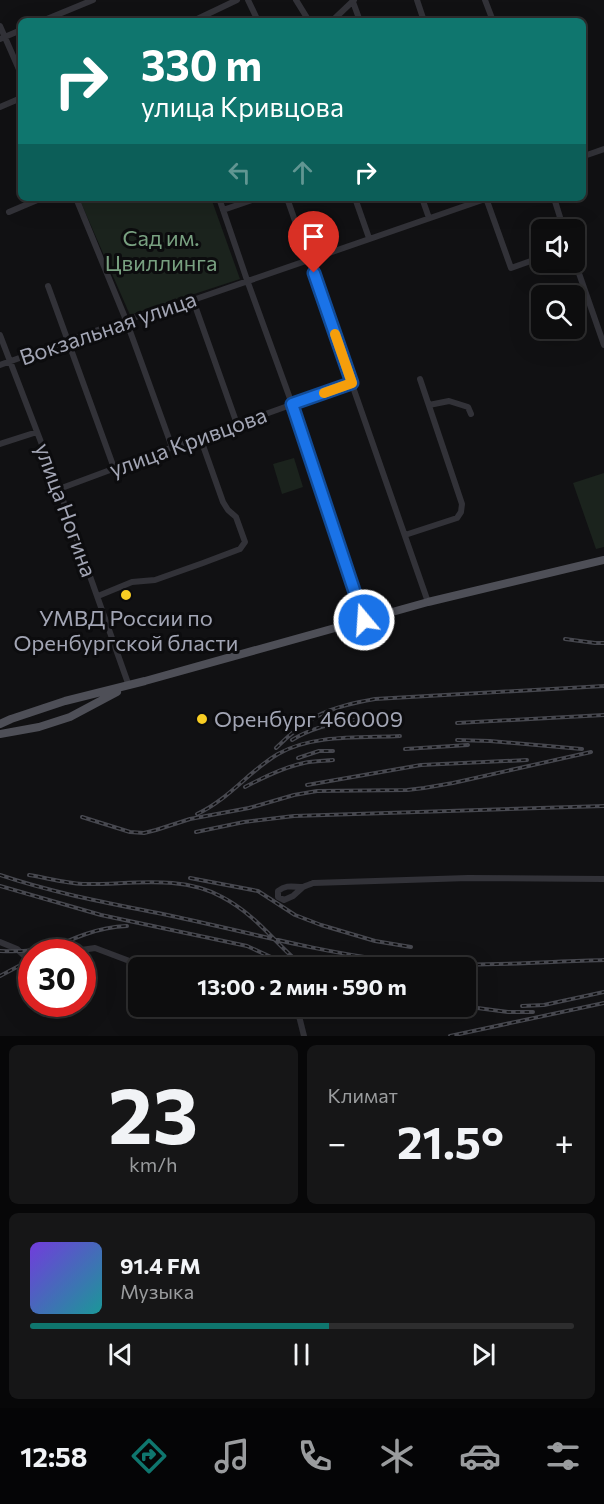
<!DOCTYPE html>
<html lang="ru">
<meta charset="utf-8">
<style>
body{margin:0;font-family:Commissioner,sans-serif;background:#161617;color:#f1f3f6;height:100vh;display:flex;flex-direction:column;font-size:22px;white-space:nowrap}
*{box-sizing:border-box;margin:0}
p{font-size:20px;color:#9a9c9e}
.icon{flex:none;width:33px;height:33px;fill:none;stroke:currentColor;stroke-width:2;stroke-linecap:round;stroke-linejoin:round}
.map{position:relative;height:1036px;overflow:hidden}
.drawer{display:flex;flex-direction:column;gap:9px;padding:9px;background:#070708;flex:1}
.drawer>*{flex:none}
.hud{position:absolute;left:18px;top:18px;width:568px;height:183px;border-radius:9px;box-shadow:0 6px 24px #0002,0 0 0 2px #2d2d2e;background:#0f766e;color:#fff;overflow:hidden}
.fabs{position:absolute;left:531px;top:219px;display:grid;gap:12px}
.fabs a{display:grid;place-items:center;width:54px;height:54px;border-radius:9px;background:#0d0d0e;box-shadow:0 6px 24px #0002,0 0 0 2px #2d2d2e;font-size:30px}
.speed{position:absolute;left:18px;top:939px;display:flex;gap:12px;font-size:30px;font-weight:700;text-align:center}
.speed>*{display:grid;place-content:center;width:78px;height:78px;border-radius:50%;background:#0d0d0e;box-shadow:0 6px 24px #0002,0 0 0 2px #2d2d2e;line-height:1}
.speed .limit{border:9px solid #d22;background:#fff;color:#111}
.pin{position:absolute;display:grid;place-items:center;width:51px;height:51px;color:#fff;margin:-62px -26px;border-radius:50% 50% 50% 0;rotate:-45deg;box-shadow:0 0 6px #0007}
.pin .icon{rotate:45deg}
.me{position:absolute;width:66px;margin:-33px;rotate:342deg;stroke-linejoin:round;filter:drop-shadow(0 0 4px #0008)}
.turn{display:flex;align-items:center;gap:21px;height:126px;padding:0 24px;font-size:27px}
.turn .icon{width:78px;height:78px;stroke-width:2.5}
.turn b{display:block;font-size:42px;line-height:51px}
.lanes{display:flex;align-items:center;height:57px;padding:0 24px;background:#0003;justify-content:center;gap:30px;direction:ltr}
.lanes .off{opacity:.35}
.big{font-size:45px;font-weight:700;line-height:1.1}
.drawer .widget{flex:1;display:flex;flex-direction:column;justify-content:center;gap:9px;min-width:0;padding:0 21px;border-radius:9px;background:#161617}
.drawer .dial{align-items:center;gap:0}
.dial b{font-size:78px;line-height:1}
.song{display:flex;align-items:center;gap:18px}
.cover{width:72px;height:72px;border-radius:9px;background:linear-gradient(135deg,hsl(260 70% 55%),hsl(180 70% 35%))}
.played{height:6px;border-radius:3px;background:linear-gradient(90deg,#0f766e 55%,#2d2d2e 55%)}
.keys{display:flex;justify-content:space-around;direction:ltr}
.heat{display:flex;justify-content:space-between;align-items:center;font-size:33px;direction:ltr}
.drawer .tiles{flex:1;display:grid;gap:9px;grid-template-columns:1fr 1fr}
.widget:last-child{grid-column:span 2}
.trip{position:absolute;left:128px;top:957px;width:348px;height:60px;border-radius:9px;background:#0d0d0e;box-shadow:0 6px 24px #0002,0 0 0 2px #2d2d2e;font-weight:700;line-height:60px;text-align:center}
.tabs{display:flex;height:96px;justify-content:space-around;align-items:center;background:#050506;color:#9a9c9e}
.tabs .icon{width:42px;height:42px}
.tabs .current{color:#0f766e}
.tabs b{font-size:27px;color:#f1f3f6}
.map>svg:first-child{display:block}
</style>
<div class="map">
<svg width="604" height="1036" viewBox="0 0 604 1036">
<rect width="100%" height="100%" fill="#111113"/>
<!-- green -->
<path fill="#1b231d" d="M79 198H211L240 279 130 315Z
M294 458 303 487 282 494 273 464Z
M604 473V547L596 549 573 483Z"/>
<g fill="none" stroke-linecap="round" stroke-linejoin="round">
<!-- minor -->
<path stroke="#323238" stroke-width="6" d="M248 0 258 21
M296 0 309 21
M417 0 424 21
M485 0 493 21
M353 2 360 21
M42 21 93 0
M193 21 237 0
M332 21 354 0
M0 26 21 74
M0 39 21 30
M0 107 21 98
M584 156 604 149
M76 198 126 320 172 447
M219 198 247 280 292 404 364 620
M287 198 428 602
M355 198 369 238
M422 198 429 218
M486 198 511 268 542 257
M554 198 564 230
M223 210 258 198
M9 212 42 198
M574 259 604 345
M48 286 114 468
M193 300 237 424
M0 335 59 489 129 686
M0 365 126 320 193 300 488 198
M429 405 449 401 468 407 471 414
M0 444 37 432
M59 489 137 460 352 383
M405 535 457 518 461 512 462 504 420 379
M98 596 132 582 155 580 203 563 240 549 245 542 236 517 228 510 223 502 200 437
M303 887 293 896 284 900 278 897V891C287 884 293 887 303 887 304 886 312 884 313 883L468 878 604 879
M0 942 17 949 32 963
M68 952 95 948 148 968
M294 1006 298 1012 304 1036"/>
<!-- major -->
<path stroke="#4e4f57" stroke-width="8" d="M0 724 11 719 65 701 145 681 428 602 604 560
M0 734 39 727 70 717 117 692"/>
<!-- rail casing -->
<g stroke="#47484f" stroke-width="4">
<path id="rail" d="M565 639 595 643H604
M457 723 604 715
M292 740C313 727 336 722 360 719
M457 740 490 741 582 749
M276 748C309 715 330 707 375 699L604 686
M405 749 468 745
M298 758 319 751H333
M307 785 421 765 527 760
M245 787C264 777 284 767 304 763 313 761 324 761 333 760
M197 814C228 800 249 771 278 754 313 734 361 738 400 736
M82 817 130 832 144 833 156 830 190 819 249 808 294 795 317 791 407 790 424 788 453 783 591 752
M196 832 244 822 294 816 604 806
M0 875C56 894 114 904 172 916 243 931 314 951 386 960 458 969 532 962 604 960
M29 875C47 878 65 883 83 884 129 885 180 874 222 897 258 916 275 944 305 968
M190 878 258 891 295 915 321 925 375 941 411 947
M0 886 101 915 247 946 295 968
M0 951C20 952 34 951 53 945
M45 952C71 939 97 927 127 926
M0 976 32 959
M438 1006 471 1012
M462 1006 508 1012H533
M522 1006 544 1005 604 992
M450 1036 604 1003"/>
</g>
<!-- rail -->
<use href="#rail" stroke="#0c0c0e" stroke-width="1.5" stroke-dasharray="4.5" stroke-linecap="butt"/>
</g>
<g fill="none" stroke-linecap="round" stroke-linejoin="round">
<!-- route casing -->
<g stroke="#114b97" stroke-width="15">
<path id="route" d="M314 273 352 383 292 404 364 620"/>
</g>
<!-- route -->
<use href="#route" stroke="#1a73e8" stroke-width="10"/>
<!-- slow -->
<path stroke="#f59e0b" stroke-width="10" d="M324 393 352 383 335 334"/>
</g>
<!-- markers -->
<g fill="#f9ce23" stroke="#0c0c0e" stroke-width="2">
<circle cx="126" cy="595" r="6"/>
<circle cx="202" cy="719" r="6"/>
</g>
<g text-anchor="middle" stroke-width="6" stroke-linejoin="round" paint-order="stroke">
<!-- park labels -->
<g font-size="22" fill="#78a080" stroke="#0c0c0e">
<text x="161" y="246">Сад им.<tspan x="161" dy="25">Цвиллинга</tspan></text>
</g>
<!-- street labels -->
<g font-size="22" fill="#a2a5b4" stroke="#0c0c0e">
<text transform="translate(108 328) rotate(-19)" y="8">Вокзальная улица</text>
<text transform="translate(188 442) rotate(-20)" y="8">улица Кривцова</text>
<text transform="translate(66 510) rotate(70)" y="8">улица Ногина</text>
</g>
<!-- poi labels -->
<g font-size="22" fill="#a2a5b4" stroke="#0c0c0e">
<text x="126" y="626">УМВД России по<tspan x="126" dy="25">Оренбургской бласти</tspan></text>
<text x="214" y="727" text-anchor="start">Оренбург 460009</text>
</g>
</g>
</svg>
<div class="fabs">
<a><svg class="icon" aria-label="sound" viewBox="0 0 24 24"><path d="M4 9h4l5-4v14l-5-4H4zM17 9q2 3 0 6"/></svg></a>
<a><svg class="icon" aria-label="search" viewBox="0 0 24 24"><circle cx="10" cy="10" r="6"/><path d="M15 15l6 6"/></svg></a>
</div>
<div class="speed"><div class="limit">30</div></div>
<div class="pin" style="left:314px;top:273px;background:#d93025"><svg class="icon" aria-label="arrive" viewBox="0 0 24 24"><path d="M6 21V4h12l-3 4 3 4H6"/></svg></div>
<svg class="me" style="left:364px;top:620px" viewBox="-20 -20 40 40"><circle r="17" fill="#1a73e8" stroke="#fff" stroke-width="3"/><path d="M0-11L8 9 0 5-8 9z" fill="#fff"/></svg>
<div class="trip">13:00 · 2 мин · 590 m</div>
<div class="hud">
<div class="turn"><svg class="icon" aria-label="right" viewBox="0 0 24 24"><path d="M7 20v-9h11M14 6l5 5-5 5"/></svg><div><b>330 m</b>улица Кривцова</div></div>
<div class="lanes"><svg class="icon off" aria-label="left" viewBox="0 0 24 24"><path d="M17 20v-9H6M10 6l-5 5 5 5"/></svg><svg class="icon off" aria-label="ahead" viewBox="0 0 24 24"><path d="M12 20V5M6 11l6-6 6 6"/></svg><svg class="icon" aria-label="right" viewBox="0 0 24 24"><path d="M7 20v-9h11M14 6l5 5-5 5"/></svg></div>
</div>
</div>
<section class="drawer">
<div class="tiles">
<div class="widget dial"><b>23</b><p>km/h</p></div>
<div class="widget"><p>Климат</p>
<div class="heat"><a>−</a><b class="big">21.5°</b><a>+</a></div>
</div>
<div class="widget">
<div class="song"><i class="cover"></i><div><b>91.4 FM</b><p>Музыка</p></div></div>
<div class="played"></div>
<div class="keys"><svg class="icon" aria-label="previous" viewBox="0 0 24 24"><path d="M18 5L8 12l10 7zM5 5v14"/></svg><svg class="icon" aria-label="pause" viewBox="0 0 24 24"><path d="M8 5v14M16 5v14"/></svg><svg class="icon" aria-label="next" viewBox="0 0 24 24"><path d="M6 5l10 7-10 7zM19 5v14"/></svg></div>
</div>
</div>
</section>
<nav class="tabs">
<b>12:58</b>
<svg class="icon current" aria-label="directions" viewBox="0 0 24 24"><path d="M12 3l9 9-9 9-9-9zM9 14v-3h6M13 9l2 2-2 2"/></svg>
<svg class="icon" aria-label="music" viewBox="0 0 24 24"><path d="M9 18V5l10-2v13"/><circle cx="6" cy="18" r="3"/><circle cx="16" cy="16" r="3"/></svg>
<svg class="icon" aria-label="phone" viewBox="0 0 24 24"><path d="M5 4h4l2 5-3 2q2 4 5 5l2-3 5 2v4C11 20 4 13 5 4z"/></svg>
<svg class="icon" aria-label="climate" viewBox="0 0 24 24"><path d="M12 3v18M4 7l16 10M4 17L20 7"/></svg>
<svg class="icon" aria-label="car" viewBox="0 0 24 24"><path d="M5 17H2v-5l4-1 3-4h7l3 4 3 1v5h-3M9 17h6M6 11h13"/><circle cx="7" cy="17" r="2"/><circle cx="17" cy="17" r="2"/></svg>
<svg class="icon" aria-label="filters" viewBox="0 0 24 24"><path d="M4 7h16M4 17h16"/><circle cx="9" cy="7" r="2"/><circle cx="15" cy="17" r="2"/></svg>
</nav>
